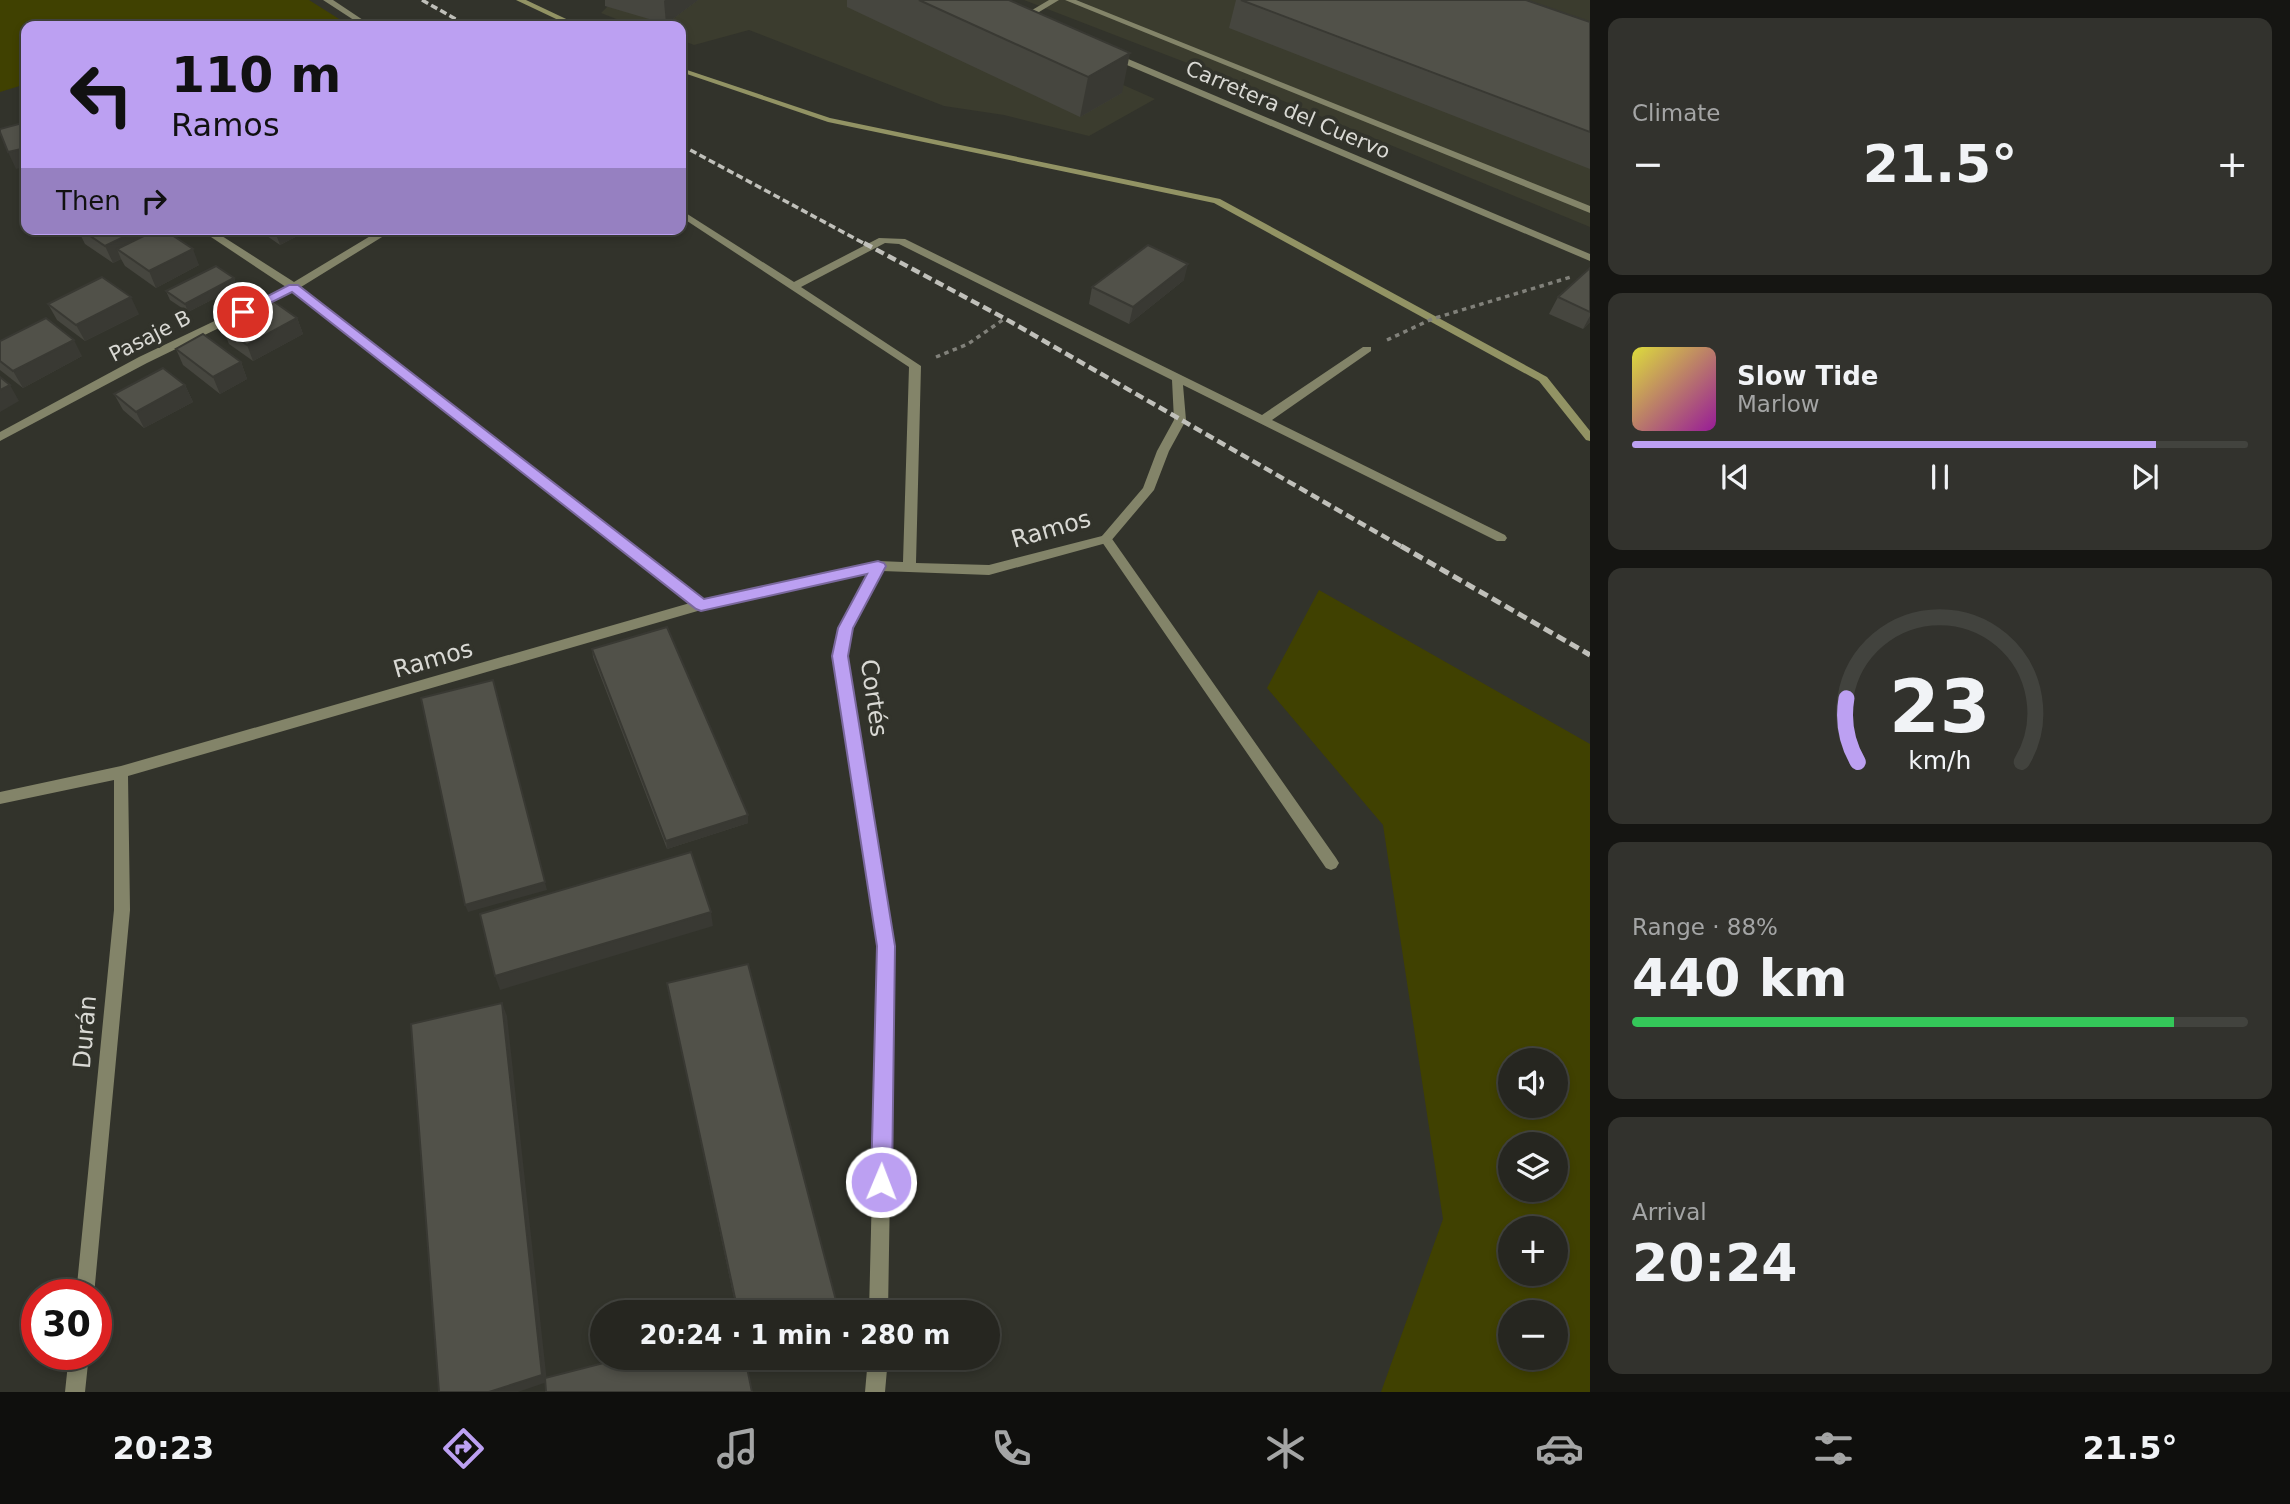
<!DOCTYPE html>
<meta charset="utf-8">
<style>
body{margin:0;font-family:"DejaVu Sans",sans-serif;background:#32322d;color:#f1f3f6;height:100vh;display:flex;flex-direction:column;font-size:26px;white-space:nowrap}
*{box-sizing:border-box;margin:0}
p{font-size:23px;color:#a4a5a5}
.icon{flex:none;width:38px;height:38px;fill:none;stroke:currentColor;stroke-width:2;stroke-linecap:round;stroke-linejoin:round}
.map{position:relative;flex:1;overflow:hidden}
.details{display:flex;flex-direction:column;gap:18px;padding:18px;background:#151512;width:700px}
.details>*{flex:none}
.banner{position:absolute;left:21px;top:21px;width:665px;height:214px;border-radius:14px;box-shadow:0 4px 10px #0003,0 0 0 2px #42433e;background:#bca0f2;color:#111;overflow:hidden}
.buttons{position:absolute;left:1498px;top:1048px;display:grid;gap:14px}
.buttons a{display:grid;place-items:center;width:70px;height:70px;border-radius:50%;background:#262620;box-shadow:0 4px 10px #0003,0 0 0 2px #42433e;font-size:35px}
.speed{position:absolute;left:21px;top:1279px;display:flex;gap:14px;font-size:35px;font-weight:700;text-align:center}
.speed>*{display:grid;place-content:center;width:91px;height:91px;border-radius:50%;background:#262620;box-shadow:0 4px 10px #0003,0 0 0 2px #42433e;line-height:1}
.speed .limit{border:10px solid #d22;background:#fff;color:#111}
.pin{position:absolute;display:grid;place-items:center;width:60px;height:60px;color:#fff;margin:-30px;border:4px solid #fff;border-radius:50%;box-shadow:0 2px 7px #0007}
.me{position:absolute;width:77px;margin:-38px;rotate:1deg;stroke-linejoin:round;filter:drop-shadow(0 0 5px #0008)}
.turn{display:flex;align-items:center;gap:24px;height:147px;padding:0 35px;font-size:32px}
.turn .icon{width:91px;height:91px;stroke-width:2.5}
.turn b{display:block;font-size:49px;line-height:60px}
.then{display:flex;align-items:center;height:66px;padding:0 35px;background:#0003;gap:14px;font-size:26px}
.big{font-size:52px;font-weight:700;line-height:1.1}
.details .tile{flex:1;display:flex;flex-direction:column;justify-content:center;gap:10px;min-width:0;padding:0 24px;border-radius:14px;background:#32322d}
.details .dial{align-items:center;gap:0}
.dial svg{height:182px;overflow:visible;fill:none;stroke:#42433e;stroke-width:7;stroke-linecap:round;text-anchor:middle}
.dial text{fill:#f1f3f6;stroke:none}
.song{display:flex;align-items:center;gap:21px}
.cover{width:84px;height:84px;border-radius:10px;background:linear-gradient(135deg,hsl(60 70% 55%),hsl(300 70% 35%))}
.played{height:7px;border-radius:4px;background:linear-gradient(90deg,#bca0f2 85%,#42433e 85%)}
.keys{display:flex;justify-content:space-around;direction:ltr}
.heat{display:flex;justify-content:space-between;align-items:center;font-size:38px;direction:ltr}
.charge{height:10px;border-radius:5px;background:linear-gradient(90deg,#34c759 88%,#42433e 0)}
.trip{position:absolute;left:590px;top:1300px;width:410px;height:70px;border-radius:35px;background:#262620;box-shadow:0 4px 10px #0003,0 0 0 2px #42433e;font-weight:700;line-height:70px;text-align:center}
.tabs{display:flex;height:112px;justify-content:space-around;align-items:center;background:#0f0f0d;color:#a4a5a5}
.tabs .icon{width:49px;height:49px}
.tabs .on{color:#bca0f2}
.tabs b{font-size:32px;color:#f1f3f6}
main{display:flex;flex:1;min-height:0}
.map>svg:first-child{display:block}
</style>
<main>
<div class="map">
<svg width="1590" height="1392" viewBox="0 0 1590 1392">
<rect width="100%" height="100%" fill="#32332b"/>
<!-- built -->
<path fill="#3b3c2e" d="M614 0H931L1155 99 1089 136 1004 115 944 106 749 30 694 45 681 40V26H634L601 13Z
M1024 0H1590V227L1252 88Z"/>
<!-- green -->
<path fill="#404101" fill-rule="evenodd" d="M0 0H309L347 24 26 26V84L0 92Z
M1319 590 1590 744V1392H1381L1443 1219 1383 825 1267 688ZM1510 1060H1556V1106H1510ZM1510 1144H1556V1190H1510ZM1510 1228H1556V1274H1510ZM1510 1312H1556V1358H1510Z"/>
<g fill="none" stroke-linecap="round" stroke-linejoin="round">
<!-- stream -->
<path fill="#929364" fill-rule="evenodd" d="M516 0H526L581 26H571Z
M681 68 830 118 1220 199 1547 377 1590 431V441L1586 440 1539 381 1214 203 828 122 681 72Z"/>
<!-- path -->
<path stroke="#81817a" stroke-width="3.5" stroke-dasharray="4.5 4.5" stroke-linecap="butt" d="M1387 340 1432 319 1571 277
M936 357 968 344 1004 319"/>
<!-- service -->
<path fill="#838469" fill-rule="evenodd" d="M1049 0H1059L1024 21 1017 19Z
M1065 0H1076L1590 206V213Z
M1106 534 1110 536 1336 858 1339 863 1336 868 1331 870 1326 868 1102 542 1100 539 1102 536Z"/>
<!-- minor -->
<path fill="#838469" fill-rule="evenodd" d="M323 0H333L372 26H363Z
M681 210 794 282 879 238 905 239 1262 415 1363 347H1371V351L1272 420 1505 535 1507 538 1505 541H1497L1183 385 1186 420 1169 451 1154 490 1110 542 989 575 882 571 853 628 847 656 894 946 888 1312H869L878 946 833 656 839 628 868 573 701 610 128 776 130 910 94 1295H76L114 910V780L0 804V792L121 766 690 603 293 292 147 363 0 441V432L139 357 286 287 199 229H211L294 282 382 229H395L301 287 703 600 878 561 903 562 909 367 681 217ZM885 243 899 244 1172 380 1174 420 1157 451 1143 488 1102 536 989 565 916 563 921 366 801 287Z
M69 1354H89L85 1392H65Z
M868 1358H888L885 1392H865Z"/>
<!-- tertiary -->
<path fill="#838469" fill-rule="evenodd" d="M1108 53H1114L1590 254V261L1108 57Z"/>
<!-- rail-far2 -->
<path stroke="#c0c0ba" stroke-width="3.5" stroke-dasharray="7 3.5" stroke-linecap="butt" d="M422 0 468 26
M681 145 867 245"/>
<!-- rail-far1 -->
<path stroke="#c0c0ba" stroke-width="4.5" stroke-dasharray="9 4.5" stroke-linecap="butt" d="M864 243 1004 318 1404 548"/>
<!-- rail -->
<path stroke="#c0c0ba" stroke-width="5" stroke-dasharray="10 5" stroke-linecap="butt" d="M1401 546 1590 655"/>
</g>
<!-- wall -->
<path fill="#46463f" d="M605 0H698L666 24 605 6Z
M847 0H1009L1122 93 1080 117 847 7Z
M1236 0H1526L1590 22V169L1229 28Z
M75 229H163L199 265 156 288 125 266 121 259 113 263 85 244 79 232Z
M257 229H311L280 245Z
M1590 268V322L1583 329 1549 314 1558 297Z
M234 278 237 287 188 312 170 300 166 291Z
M1184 280 1129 324 1089 304 1092 287Z
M48 304 139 314 85 341 57 320Z
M297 318 303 334 253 361 229 344 222 327Z
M0 341 82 356 23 388 0 370Z
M176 349 241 362 247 379 220 394 183 365Z
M185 385 193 402 144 428 123 410 114 394Z
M592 649 748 815V823L667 849 593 657Z
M667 983 839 1312H737Z"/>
<!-- shaded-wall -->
<path fill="#393933" d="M665 0H698L666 24 664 1Z
M1130 53 1122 93 1080 117 1088 77Z
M26 148V166L21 162 24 167 16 169 8 152Z
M140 229H162L117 249 121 259 113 263 105 246Z
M274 229H311L280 245Z
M193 249 199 265 156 288 149 271Z
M1188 264 1184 280 1129 324 1133 307Z
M234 278 237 287 188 312 185 304Z
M131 297 139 314 85 341 76 325Z
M1590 316V322L1583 329Z
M297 318 303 334 253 361 247 345Z
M74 340 82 356 23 388 13 371Z
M241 362 247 379 220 394 213 377Z
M10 385 19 401 0 412V390Z
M185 385 193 402 144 428 136 412Z
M493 680 547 890 468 912 465 905Z
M748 815V823L667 849 666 841Z
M711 912 713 926 500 990 495 976Z
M502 1003 507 1016 547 1382 518 1392H489Z"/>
<!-- building -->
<path fill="#515149" stroke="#393933" stroke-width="2" d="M919 0H1009L1130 53 1088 77Z
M1241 0H1526L1590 22V132Z
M26 122V148L8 152 0 132V129Z
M26 160V168L21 162Z
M80 229H140L105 246Z
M158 229H163L193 249 149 271 117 249Z
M1148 245 1188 264 1133 307 1092 287Z
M216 266 234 278 185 304 166 291Z
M1590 268V312L1558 297Z
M102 277 131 297 76 325 48 304Z
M273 301 297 318 247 345 222 327Z
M46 318 74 340 13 371 0 361V341Z
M203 334 241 362 213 377 176 349Z
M163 368 185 385 136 412 114 394Z
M0 377 10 385 0 390Z
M667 627 748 815 666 841 592 649Z
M493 680 545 882 465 905 421 698Z
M691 852 711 912 495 976 480 914Z
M748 964 839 1312H738L667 983Z
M502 1003 542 1375 489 1392H439L411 1024Z
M623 1358H745L752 1392H546L545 1378Z"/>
<!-- route -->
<path fill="#bca0f2" stroke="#7a689d" stroke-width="2" d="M289 285H298L704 599 878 561 884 563 886 566 853 628 848 656 895 946 892 1182 889 1189 881 1192 874 1189 871 1182 877 946 832 656 838 628 867 574 701 611 696 609 292 292 248 314 237 312Z"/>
<g text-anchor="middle" stroke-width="7" stroke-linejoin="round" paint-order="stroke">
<!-- far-street labels -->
<g font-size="21" fill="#d9d9d4" stroke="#32332b">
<text transform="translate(1288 110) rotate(23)" y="7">Carretera del Cuervo</text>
<text transform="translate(150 336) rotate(-27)" y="7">Pasaje B</text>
</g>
<!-- street labels -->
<g font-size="24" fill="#d9d9d4" stroke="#32332b">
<text transform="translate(1051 529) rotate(-16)" y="8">Ramos</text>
<text transform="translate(433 659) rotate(-16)" y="8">Ramos</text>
<text transform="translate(874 698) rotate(82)" y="8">Cortés</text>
<text transform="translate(85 1032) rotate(-85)" y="8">Durán</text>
</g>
</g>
</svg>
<div class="buttons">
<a><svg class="icon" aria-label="sound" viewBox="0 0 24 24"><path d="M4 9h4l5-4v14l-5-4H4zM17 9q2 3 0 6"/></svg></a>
<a><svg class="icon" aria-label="layers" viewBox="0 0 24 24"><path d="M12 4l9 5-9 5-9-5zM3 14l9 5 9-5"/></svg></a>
<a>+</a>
<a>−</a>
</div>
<div class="speed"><div class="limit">30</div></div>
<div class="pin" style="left:243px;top:312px;background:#d93025"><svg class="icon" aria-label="arrive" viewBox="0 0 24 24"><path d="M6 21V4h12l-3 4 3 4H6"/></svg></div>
<svg class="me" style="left:881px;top:1182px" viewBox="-20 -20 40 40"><circle r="17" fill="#bca0f2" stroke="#fff" stroke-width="3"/><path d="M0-11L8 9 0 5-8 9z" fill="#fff"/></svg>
<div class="trip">20:24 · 1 min · 280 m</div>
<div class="banner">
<div class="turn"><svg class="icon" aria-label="left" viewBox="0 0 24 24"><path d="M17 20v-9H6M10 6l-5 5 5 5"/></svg><div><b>110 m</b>Ramos</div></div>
<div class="then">Then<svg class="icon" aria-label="right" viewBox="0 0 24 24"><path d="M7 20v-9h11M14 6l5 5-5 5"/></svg></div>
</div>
</div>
<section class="details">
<div class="tile"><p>Climate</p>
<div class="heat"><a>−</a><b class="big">21.5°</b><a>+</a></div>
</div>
<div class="tile">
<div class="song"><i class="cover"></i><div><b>Slow Tide</b><p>Marlow</p></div></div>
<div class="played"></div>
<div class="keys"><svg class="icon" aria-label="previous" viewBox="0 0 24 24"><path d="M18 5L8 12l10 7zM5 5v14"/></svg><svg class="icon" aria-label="pause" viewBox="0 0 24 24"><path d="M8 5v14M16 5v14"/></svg><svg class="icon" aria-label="next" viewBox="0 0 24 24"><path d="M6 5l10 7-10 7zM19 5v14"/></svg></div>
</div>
<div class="tile dial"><svg viewBox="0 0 100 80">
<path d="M14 69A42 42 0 1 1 86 69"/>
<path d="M14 69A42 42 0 0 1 9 41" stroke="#bca0f2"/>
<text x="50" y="56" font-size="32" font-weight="700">23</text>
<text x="50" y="72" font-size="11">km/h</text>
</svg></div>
<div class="tile"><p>Range · 88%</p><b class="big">440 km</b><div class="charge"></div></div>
<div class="tile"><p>Arrival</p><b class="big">20:24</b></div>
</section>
</main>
<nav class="tabs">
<b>20:23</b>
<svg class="icon on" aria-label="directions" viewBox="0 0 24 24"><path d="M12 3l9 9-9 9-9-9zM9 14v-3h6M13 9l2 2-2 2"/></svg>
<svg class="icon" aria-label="music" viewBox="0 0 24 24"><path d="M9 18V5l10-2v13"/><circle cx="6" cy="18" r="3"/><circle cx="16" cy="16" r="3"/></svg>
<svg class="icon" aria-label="phone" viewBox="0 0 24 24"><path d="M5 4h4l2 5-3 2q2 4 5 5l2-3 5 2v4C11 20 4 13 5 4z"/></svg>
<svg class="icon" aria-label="climate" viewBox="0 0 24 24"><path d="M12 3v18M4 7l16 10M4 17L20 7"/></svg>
<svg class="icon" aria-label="car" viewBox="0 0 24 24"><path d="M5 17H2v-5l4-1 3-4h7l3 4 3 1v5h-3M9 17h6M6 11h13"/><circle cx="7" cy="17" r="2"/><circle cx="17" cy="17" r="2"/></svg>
<svg class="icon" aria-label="filters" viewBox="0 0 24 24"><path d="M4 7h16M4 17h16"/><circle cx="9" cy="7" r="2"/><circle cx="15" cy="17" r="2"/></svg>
<b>21.5°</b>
</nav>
